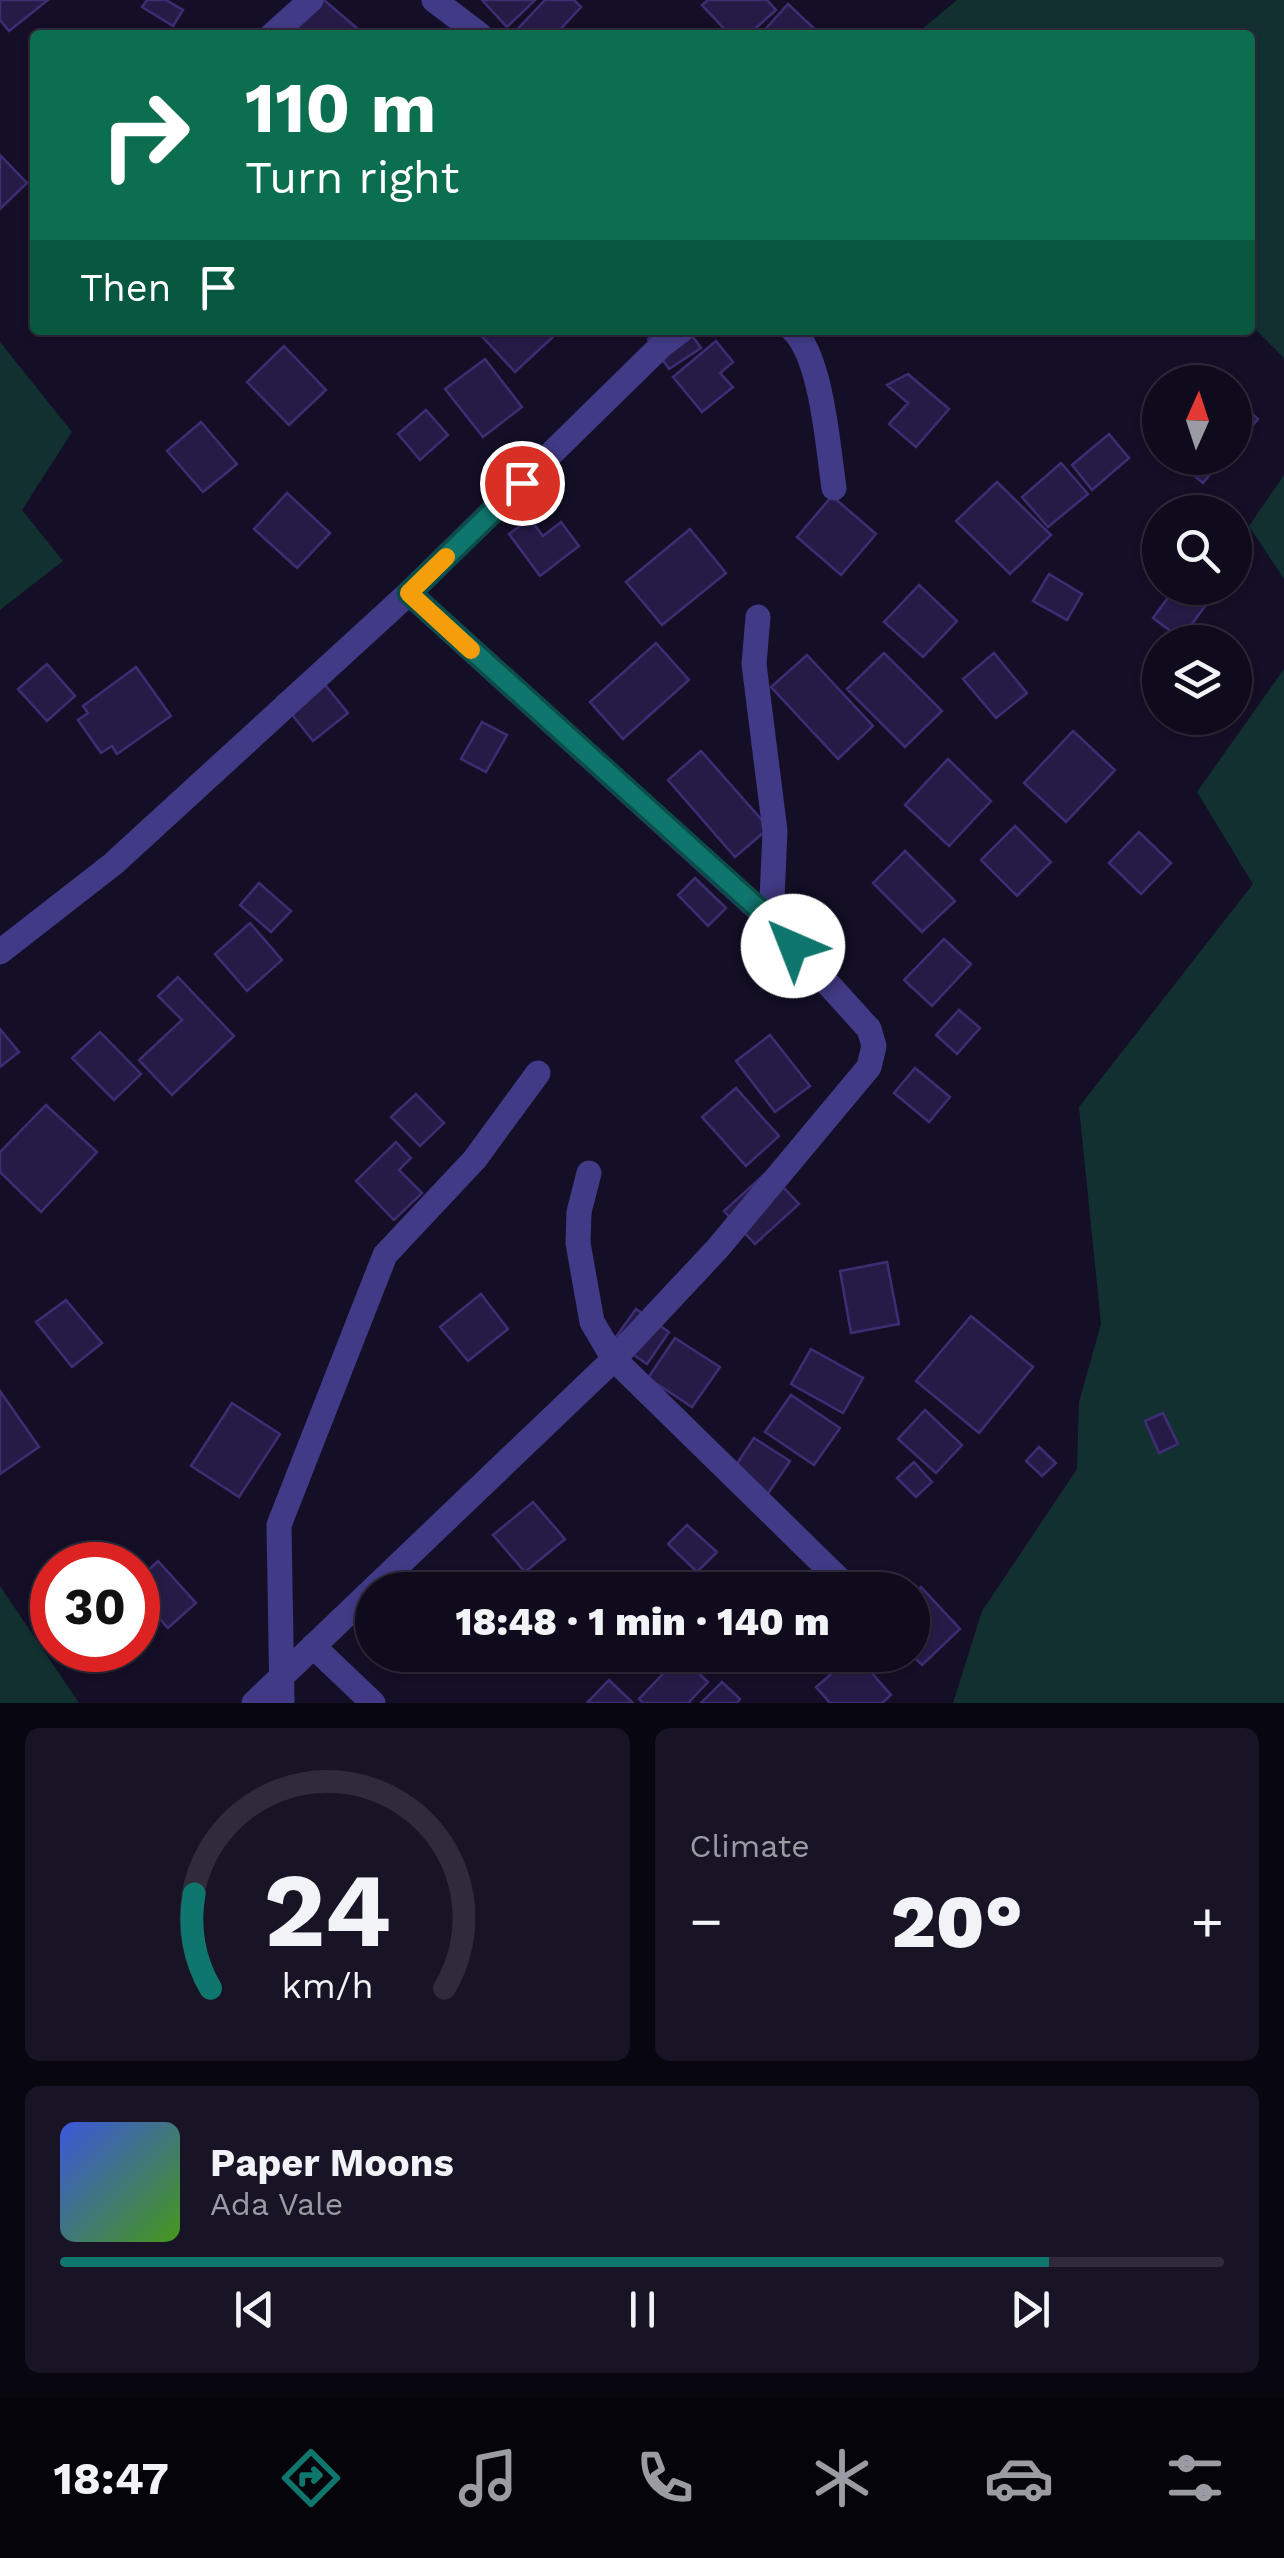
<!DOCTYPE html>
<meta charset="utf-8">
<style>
body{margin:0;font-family:"Work Sans",sans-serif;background:#181425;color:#f1f3f6;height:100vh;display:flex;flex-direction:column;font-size:38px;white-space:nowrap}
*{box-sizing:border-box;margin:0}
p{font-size:32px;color:#9b9ba3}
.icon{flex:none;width:55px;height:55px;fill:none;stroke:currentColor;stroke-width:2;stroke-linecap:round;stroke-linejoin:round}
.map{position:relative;height:1703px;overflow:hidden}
.details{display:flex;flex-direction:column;gap:25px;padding:25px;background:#08060f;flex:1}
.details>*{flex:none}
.guide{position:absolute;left:30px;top:30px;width:1225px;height:305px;border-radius:10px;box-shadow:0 2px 8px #0004,0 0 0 2px #2f2b3b;background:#0b6e4f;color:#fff;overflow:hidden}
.needle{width:65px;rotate:3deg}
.controls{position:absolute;left:1142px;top:365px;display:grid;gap:20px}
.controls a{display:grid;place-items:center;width:110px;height:110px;border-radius:50%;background:#0f0b1c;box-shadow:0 2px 8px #0004,0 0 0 2px #2f2b3b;font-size:50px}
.speed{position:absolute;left:30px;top:1542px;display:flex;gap:20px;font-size:50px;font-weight:700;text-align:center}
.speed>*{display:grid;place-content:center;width:130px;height:130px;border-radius:50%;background:#0f0b1c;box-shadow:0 2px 8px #0004,0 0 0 2px #2f2b3b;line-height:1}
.speed .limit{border:15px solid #d22;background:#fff;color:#111}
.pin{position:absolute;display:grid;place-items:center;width:85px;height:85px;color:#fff;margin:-42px;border:5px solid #fff;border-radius:50%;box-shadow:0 2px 10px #0007}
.me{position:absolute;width:110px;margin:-55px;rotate:316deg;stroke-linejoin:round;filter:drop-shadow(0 0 8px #0008)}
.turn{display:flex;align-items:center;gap:35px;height:210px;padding:0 50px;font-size:45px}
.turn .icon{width:130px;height:130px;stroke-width:2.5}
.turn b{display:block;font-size:70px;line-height:85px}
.then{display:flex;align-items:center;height:95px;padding:0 50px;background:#0003;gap:20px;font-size:38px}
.big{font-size:75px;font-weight:800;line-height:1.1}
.details .tile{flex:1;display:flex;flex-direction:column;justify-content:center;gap:15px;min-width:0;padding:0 35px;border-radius:15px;background:#181425}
.details .dial{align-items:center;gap:0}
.dial svg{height:260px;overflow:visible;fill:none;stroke:#2f2b3b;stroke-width:7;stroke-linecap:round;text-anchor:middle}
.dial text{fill:#f1f3f6;stroke:none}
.song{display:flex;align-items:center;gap:30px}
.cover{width:120px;height:120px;border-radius:15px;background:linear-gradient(135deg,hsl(230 70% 55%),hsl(100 70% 35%))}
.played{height:10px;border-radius:5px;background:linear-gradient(90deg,#0f766e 85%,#2f2b3b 85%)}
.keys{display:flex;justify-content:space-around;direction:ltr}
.heat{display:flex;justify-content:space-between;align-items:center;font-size:55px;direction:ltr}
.details .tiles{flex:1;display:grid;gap:25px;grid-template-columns:1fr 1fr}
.tile:last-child{grid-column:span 2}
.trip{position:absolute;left:355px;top:1572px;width:575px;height:100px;border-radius:50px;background:#0f0b1c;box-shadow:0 2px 8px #0004,0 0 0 2px #2f2b3b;font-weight:800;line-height:100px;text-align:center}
.tab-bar{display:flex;height:160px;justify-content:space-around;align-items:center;background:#06040b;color:#9b9ba3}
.tab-bar .icon{width:70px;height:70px}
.tab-bar .on{color:#0f766e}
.tab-bar b{font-size:45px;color:#f1f3f6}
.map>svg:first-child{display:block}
</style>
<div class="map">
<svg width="1284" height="1703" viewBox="0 0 1284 1703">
<rect width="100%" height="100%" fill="#140f26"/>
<!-- green -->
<path fill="#123030" d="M957 0H1284V358L1250 324V35H915Z
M0 342 72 432 22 510 63 561 0 610Z
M1284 475V579L1249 526Z
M1284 669V1703H953L982 1611 1077 1469 1079 1402 1101 1324 1079 1107 1253 884 1197 792Z
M0 1586 79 1703H0Z"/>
<!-- building -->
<path fill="#261b47" stroke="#3f2d74" stroke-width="2.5" d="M0 0H48L9 31 0 20Z
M147 0H166L183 10 173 26 142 7Z
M317 0H324L365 35H286Z
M482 0H535L507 27Z
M545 0H574L581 7 555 35H512Z
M708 0H767L776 10 748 35H730L702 5Z
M788 4 821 35H760Z
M0 155 27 183 0 209Z
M476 330H548L554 336 515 372Z
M661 330H688L701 348 669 369 648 339Z
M716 341 733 362 720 373 733 387 702 412 673 377Z
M284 346 326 390 289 425 247 382Z
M485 359 522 407 483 437 445 389Z
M908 374 949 409 916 447 889 424 908 403 887 385Z
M1235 399 1258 419 1235 445Z
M426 410 448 435 420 460 398 434Z
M201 422 237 464 203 492 167 451Z
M1109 434 1129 458 1092 490 1072 465Z
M1173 458H1224L1203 483Z
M1061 463 1088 494 1048 527 1022 497Z
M997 482 1051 535 1010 574 956 521Z
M287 493 330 533 297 568 254 529Z
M832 496 876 534 841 575 797 537Z
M530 519 543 536 561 522 579 546 540 576 509 534Z
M690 529 726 573 662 625 626 582Z
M1049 574 1082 594 1067 620 1033 601Z
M919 585 957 621 923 657 884 622Z
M1175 588H1188L1208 602 1181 639 1153 618Z
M656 643 689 680 623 739 590 702Z
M884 653 942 711 905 747 847 689Z
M994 653 1027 693 996 718 963 679Z
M807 655 873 726 838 759 771 687Z
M47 664 75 696 47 721 18 689Z
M136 667 171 716 117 754 112 746 101 753 78 720 88 713 83 706Z
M313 670 348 713 313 741 278 697Z
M482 722 507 735 486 772 461 759Z
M1073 731 1115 770 1066 822 1024 783Z
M701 751 769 828 735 857 668 780Z
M948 759 991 801 949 846 905 805Z
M1015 826 1051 862 1017 896 981 860Z
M1139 832 1171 863 1141 894 1109 863Z
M905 851 955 901 922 932 873 883Z
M695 878 726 908 708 926 678 895Z
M259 883 291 911 271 932 240 905Z
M250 923 282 960 247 991 215 954Z
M944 939 971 964 932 1006 904 980Z
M178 977 234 1036 172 1095 139 1060 182 1020 158 996Z
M959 1010 980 1028 957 1054 936 1035Z
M0 1029 19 1052 0 1067Z
M100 1032 141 1074 114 1100 72 1058Z
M770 1035 810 1086 775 1112 736 1061Z
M915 1068 950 1097 929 1122 894 1093Z
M736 1088 779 1136 746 1166 702 1117Z
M416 1094 444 1123 420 1146 391 1117Z
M46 1105 97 1152 41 1212 0 1172V1152Z
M396 1142 411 1158 399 1170 422 1193 394 1220 356 1181Z
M768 1171 799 1204 755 1244 724 1211Z
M887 1262 899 1324 851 1333 840 1271Z
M481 1294 508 1329 468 1361 440 1327Z
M66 1300 102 1343 72 1367 36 1322Z
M636 1309 669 1332 647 1364 613 1341Z
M971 1316 1033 1367 979 1433 916 1381Z
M675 1338 720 1367 692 1407 648 1378Z
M811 1349 863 1378 843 1413 791 1384Z
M0 1391 39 1447 0 1474Z
M791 1395 840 1428 814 1465 765 1432Z
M232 1403 280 1434 239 1497 191 1466Z
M925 1410 962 1445 936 1473 898 1439Z
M1163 1413 1178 1444 1159 1453 1145 1421Z
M754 1438 790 1461 767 1495 732 1471Z
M1039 1447 1056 1463 1042 1476 1026 1461Z
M914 1462 932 1482 916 1497 897 1478Z
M533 1502 565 1539 525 1572 493 1535Z
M687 1525 717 1552 697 1572 668 1544Z
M158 1561 196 1603 168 1628 138 1595V1580Z
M921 1587 960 1629 922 1665 912 1655V1595Z
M853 1655H856L891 1695 882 1703H830L816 1687Z
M680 1656 708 1682 689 1702 690 1703H643L639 1699Z
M609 1680 633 1703H587Z
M722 1682 740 1699 737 1703H701Z"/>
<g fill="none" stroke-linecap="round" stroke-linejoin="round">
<!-- minor -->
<path stroke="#413a86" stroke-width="25" d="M434 0 480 35
M272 35 311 0
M793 330C822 358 828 448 834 488
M758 617 754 664 775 831 771 921
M0 952 113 864 409 593 662 345 682 330
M589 1173 579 1212 578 1243 592 1322 614 1359 850 1590
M313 1646 373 1703
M254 1703 614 1359 718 1248 869 1067 874 1046 869 1029 771 921 409 593
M282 1703 279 1525 385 1255 475 1159 538 1073"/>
</g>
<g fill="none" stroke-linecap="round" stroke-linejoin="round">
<!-- route casing -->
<g stroke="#0a4d48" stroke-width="25">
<path id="route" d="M522 483 409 593 772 921 793 946"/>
</g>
<!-- route -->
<use href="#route" stroke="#0f766e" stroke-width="18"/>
<!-- slow -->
<path stroke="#f59e0b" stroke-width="18" d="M446 557 409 593 471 650"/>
</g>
</svg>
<div class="controls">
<a><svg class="needle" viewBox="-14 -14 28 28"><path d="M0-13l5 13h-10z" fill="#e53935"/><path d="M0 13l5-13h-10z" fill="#9b9ba3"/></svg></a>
<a><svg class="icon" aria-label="search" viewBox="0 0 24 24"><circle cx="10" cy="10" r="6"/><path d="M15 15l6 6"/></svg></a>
<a><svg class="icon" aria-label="layers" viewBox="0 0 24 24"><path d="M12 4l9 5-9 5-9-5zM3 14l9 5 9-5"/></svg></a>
</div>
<div class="speed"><div class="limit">30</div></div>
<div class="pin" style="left:522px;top:483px;background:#d93025"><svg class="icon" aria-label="arrive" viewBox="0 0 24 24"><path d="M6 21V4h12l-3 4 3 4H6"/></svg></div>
<svg class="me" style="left:793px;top:946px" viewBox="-20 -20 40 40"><circle r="19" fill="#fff"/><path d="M0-13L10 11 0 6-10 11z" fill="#0f766e"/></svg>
<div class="trip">18:48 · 1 min · 140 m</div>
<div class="guide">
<div class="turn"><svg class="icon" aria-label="right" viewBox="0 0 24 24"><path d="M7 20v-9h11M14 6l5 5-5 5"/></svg><div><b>110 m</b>Turn right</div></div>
<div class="then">Then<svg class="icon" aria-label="arrive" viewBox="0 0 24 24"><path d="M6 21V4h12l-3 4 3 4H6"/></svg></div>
</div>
</div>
<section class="details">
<div class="tiles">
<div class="tile dial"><svg viewBox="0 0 100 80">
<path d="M14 69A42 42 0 1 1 86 69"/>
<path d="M14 69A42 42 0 0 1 9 40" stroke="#0f766e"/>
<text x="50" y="56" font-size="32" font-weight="700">24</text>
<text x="50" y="72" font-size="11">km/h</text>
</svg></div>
<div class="tile"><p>Climate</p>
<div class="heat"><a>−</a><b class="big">20°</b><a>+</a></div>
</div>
<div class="tile">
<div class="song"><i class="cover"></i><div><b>Paper Moons</b><p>Ada Vale</p></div></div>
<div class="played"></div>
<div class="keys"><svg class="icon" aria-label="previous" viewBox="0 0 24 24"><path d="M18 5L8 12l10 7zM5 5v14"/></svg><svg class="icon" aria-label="pause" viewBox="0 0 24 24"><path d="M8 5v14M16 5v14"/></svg><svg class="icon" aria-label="next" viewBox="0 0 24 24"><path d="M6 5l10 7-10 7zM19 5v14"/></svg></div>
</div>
</div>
</section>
<nav class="tab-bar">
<b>18:47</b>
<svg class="icon on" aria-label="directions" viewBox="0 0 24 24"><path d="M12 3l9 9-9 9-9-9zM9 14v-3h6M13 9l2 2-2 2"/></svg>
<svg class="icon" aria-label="music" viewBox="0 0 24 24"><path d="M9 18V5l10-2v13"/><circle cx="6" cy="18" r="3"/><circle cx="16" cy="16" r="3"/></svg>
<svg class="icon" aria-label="phone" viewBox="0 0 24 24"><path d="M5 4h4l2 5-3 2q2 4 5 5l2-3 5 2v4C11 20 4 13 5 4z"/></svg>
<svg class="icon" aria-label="climate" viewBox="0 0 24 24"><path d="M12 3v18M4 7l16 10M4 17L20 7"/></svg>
<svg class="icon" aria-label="car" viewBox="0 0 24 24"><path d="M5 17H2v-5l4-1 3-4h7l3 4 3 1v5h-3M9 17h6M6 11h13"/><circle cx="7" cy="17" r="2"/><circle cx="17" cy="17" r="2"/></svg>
<svg class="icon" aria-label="filters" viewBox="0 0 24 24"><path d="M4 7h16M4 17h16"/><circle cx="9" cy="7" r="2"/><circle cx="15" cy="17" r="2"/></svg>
</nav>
